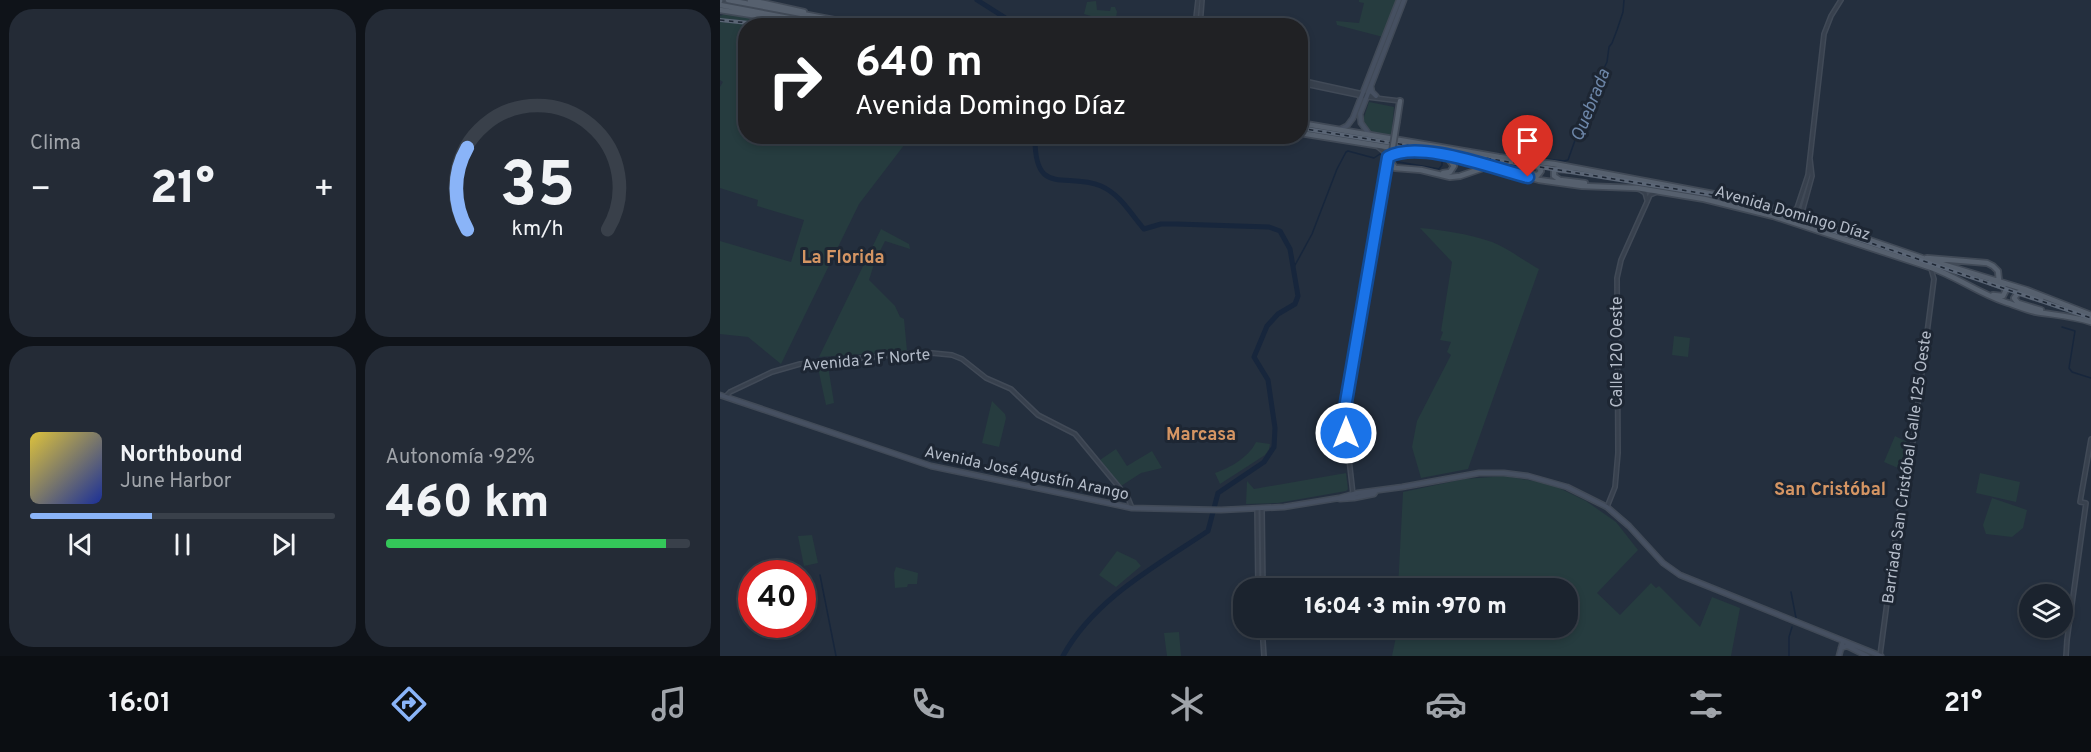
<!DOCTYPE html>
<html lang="es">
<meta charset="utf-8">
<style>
body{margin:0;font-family:Overpass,sans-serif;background:#242b36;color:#f1f3f6;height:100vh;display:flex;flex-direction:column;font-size:22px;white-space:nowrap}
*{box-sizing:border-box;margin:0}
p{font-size:20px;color:#a0a4aa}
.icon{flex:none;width:33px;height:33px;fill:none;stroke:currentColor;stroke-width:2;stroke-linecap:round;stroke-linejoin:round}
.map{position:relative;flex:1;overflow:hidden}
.side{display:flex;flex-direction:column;gap:9px;padding:9px;background:#0f1319;width:720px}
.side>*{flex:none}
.top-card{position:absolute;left:18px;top:18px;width:570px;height:126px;border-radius:24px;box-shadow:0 3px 9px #0003,0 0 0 2px #39404a;background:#202124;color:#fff;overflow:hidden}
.buttons{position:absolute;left:1299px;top:584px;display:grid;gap:12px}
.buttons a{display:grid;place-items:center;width:54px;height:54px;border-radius:50%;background:#1b232e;box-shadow:0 3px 9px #0003,0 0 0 2px #39404a;font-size:30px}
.speed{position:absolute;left:18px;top:560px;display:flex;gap:12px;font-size:30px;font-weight:700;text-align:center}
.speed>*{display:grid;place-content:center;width:78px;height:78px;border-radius:50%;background:#1b232e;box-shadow:0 3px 9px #0003,0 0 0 2px #39404a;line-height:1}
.speed .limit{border:9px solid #d22;background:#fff;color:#111}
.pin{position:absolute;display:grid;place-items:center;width:51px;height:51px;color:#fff;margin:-62px -26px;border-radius:50% 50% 50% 0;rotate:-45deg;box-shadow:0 0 6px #0007}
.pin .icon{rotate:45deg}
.me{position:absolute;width:66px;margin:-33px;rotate:0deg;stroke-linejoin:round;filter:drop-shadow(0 0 4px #0008)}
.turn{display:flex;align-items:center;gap:21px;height:126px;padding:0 18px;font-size:27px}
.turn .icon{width:78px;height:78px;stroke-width:2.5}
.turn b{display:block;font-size:42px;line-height:51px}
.big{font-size:45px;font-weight:800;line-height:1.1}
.side .widget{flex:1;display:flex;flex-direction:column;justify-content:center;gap:9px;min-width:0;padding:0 21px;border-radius:24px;background:#242b36}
.side .dial{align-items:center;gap:0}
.dial svg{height:156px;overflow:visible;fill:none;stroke:#39404a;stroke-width:7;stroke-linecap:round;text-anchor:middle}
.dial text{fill:#f1f3f6;stroke:none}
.song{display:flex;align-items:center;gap:18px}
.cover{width:72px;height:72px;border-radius:9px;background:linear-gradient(135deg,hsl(50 70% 55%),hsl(230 70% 35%))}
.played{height:6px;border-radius:3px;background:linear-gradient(90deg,#8ab4f8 40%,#39404a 40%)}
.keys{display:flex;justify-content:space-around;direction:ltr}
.heat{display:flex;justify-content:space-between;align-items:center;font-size:33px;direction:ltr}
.charge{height:9px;border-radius:4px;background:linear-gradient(90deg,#34c759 92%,#39404a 0)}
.side .tiles{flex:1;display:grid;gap:9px;grid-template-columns:repeat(2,1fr)}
.trip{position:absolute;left:513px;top:578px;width:345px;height:60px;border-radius:24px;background:#1b232e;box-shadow:0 3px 9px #0003,0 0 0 2px #39404a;font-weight:800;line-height:60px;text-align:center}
.tab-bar{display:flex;height:96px;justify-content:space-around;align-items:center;background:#0b0e12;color:#a0a4aa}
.tab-bar .icon{width:42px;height:42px}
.tab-bar .active{color:#8ab4f8}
.tab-bar b{font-size:27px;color:#f1f3f6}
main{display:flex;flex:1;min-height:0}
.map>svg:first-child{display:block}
</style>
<main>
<section class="side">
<div class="tiles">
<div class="widget"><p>Clima</p>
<div class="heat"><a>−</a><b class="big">21°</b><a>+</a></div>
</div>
<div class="widget dial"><svg viewBox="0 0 100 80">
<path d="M14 69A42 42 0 1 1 86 69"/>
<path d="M14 69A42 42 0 0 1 14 27" stroke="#8ab4f8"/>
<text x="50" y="56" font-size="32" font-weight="700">35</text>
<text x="50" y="72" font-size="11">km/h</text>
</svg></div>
<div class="widget">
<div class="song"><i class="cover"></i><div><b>Northbound</b><p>June Harbor</p></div></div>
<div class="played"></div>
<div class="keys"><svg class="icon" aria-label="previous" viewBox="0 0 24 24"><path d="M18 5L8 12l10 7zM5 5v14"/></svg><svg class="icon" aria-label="pause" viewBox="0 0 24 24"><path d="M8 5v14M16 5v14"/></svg><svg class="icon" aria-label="next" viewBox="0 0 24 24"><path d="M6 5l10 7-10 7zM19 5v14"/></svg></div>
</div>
<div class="widget"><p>Autonomía · 92%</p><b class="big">460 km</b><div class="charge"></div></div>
</div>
</section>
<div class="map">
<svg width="1371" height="656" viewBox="0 0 1371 656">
<rect width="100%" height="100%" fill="#242f3e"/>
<!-- green -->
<path fill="#263c3f" d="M639 0H677L663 37 617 25 616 21 639 23 644 3 639 2Z
M376 1 377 10 390 11 391 7H395L397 12 395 23 389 22 388 25H385L381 19 364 14 367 2Z
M5 14 83 25 26 26V136H168L188 140 139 204 61 364 28 337 0 334V241L71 262 84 220 37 206 38 200 0 188V87L3 82 0 80V16Z
M649 102 674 107 671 139 653 134 642 123Z
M700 228C724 230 747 234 769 241 783 245 806 262 819 269L748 469 701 478 692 447 697 421 731 355 727 352 731 342 720 340 723 332 721 331 732 262Z
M161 229 189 244 190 249 165 241 155 261 149 280 175 306 180 317 184 319 187 351 99 357Z
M954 336 970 338 968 357 952 355Z
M108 366 114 403 106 405 98 368Z
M272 401 285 414 286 418 279 447 262 443Z
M1175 436 1189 443 1178 468 1164 462Z
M536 442 550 444 549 449 545 455 500 484 495 473C510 468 529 457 536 442Z
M396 449 407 466 432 451 442 468 421 473 401 486 380 460Z
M626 473 628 489 626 491 558 503 526 504 527 481 534 489Z
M1260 473 1300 482 1296 502 1256 493Z
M785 476 831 484 866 501 896 522 918 550 877 593 900 615 931 583 936 588 939 586 980 627 992 597 1020 608 1011 656H672L678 627H848V588H678L683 492 744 479Z
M1272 498 1307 510 1303 528 1292 537 1266 534 1263 525Z
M92 535 98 563 84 566 78 536Z
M397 551 416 560 421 566 396 587 379 575Z
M176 567 198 573 197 584H188L187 587 175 588 174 573Z
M459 632 461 656H447L444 633Z"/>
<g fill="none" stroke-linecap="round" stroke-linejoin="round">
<!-- stream -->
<path stroke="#17263c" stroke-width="1.5" d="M757 151 844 161 848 160 871 95 887 62 889 47 892 43 897 30 903 12 904 0
M673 161 719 169 722 165V161
M574 267 592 234 617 169 626 152 628 151 654 158 660 154 663 156
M1342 327 1355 331 1349 368 1352 372 1371 378
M100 575 116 656
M1071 592 1076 618
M1069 656V637L1072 627"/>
<!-- river -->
<path stroke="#17263c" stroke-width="5" d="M257 0 298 26
M315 136C314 199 346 171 381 186 401 195 410 213 424 229L441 224H456L549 227 560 231 570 249 578 296 575 304 558 314 547 326 534 357 548 380 555 428 554 447 544 462 498 493 488 531C436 566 374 599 343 656"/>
<!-- tertiary casing -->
<g stroke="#414a57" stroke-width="6">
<path id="tertiary" d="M475 26 478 0
M480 26 482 0
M580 80 657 97
M580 83 647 97 680 101
M667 159 670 155 687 151
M919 189 925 193 927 200
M1072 212 1077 208 1088 175 1104 34 1111 16 1121 0
M1081 216 1092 176 1090 159
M6 396 10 392 52 372 80 364 183 354 212 353 232 355 242 359 266 378 291 389 318 415 355 434 408 498 412 508
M633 494 626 433V402L667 159 664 152 658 147
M887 507 895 487 898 453 897 278 901 260 927 202 930 195 937 192
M537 509 538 588
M542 509 543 588
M542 627 544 656
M1160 655 1179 513 1192 449 1214 279 1211 269
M1346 656 1347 640 1366 503 1360 502 1371 439"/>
</g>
<!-- secondary casing -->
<g stroke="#414a57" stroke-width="7">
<path id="secondary" d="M651 87 652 92 656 96
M621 129 627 126 633 118 679 0
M649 134 641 123 640 114 684 0
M0 395 211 466 412 508 501 510 564 507 619 498 637 493 682 487 759 473H784L808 476 847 487 887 507 909 526 943 563 960 575 1161 656
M620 499 634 498 654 494 656 491
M1121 648 1127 646 1147 656
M1119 656 1123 641"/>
</g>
<!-- primary casing -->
<g stroke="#414a57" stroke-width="8">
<path id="primary" d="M8 0 146 26
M30 0 84 12
M0 1V0
M0 5 111 26
M0 10 77 22
M677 121 680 101
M580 123 779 157 834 164 1015 198 1070 213 1202 258 1307 290 1371 315
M580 133 748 160 819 180 862 186 917 188 984 199 1053 216 1209 267C1236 276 1258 293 1285 302 1295 305 1306 310 1316 312 1335 315 1353 316 1371 322
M671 158V162L675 168 701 170 730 177 740 176 769 166
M850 170 837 169 834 171V176L840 180 865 183
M723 173 730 172 734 166 728 158
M806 174 818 175 821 171 818 166 810 164
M1207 258 1267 263 1273 266 1278 271 1279 281
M1271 282 1282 286 1286 290 1283 296 1273 295
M1321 299 1299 292 1294 298 1298 303 1321 310"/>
</g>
<!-- tertiary -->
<use href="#tertiary" stroke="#38414e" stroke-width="3"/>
<!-- secondary -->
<use href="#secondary" stroke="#465061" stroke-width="4"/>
<!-- primary -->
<use href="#primary" stroke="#56606e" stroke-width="4.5"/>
<!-- rail casing -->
<g stroke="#5a6575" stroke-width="4">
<path id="rail" d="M0 20 57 26
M580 128 1005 197 1130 236 1371 318"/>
</g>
<!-- rail -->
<use href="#rail" stroke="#1d2633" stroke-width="1.5" stroke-dasharray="4.5" stroke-linecap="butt"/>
<!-- primary-bridge casing -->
<g stroke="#414a57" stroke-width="8" stroke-linecap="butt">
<path id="primary-bridge" d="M671 158 677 121"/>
</g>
<!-- primary-bridge -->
<use href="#primary-bridge" stroke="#56606e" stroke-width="4.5"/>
</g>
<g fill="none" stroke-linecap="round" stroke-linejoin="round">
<!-- route casing -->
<g stroke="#114b97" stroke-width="15">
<path id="route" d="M626 433V402L668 157C699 139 775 169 808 177"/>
</g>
<!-- route -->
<use href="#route" stroke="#1a73e8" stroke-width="10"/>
</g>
<g text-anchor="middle" stroke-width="6" stroke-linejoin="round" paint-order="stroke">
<!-- street labels -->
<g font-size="16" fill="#b4bcc9" stroke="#1d2633">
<text transform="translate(1073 212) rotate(16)" y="6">Avenida Domingo Díaz</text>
<text transform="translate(896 352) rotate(-90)" y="6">Calle 120 Oeste</text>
<text transform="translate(146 359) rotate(-5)" y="6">Avenida 2 F Norte</text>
<text transform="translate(1186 467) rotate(-82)" y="6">Barriada San Cristóbal Calle 125 Oeste</text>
<text transform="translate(307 472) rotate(12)" y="6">Avenida José Agustín Arango</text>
</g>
<!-- water labels -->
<g font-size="18" font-style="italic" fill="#6d86a8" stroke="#1d2633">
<text transform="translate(870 105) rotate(-68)" y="6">Quebrada</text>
</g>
<!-- neighbourhood labels -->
<g font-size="18" font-weight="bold" fill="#d59563" stroke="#1d2633">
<text x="123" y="263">La Florida</text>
<text x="481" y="440">Marcasa</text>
<text x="1110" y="495">San Cristóbal</text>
</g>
</g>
</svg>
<div class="buttons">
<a><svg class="icon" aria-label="layers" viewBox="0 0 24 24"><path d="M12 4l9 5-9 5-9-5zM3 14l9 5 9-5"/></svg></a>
</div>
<div class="speed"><div class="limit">40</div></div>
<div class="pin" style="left:808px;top:177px;background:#d93025"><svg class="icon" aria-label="arrive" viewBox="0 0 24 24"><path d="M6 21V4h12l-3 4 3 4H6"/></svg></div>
<svg class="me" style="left:626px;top:433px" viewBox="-20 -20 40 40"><circle r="17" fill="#1a73e8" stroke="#fff" stroke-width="3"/><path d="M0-11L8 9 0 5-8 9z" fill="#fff"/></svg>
<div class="trip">16:04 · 3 min · 970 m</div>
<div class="top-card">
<div class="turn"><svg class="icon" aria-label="right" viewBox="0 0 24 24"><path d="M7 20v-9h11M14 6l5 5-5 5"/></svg><div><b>640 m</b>Avenida Domingo Díaz</div></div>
</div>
</div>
</main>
<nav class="tab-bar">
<b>16:01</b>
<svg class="icon active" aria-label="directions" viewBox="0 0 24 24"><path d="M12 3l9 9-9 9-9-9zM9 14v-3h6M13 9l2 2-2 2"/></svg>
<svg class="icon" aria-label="music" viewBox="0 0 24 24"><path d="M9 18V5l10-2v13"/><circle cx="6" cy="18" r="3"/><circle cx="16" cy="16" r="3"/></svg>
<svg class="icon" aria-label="phone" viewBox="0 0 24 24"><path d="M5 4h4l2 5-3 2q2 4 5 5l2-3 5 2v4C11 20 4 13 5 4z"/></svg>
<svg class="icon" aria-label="climate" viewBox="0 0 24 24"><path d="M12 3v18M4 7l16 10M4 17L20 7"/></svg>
<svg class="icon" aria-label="car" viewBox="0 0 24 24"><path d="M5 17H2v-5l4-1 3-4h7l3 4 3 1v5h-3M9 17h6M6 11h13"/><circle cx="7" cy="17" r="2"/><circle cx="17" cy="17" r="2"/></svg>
<svg class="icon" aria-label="filters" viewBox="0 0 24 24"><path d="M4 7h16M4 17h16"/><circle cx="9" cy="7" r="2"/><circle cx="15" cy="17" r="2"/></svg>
<b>21°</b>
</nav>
